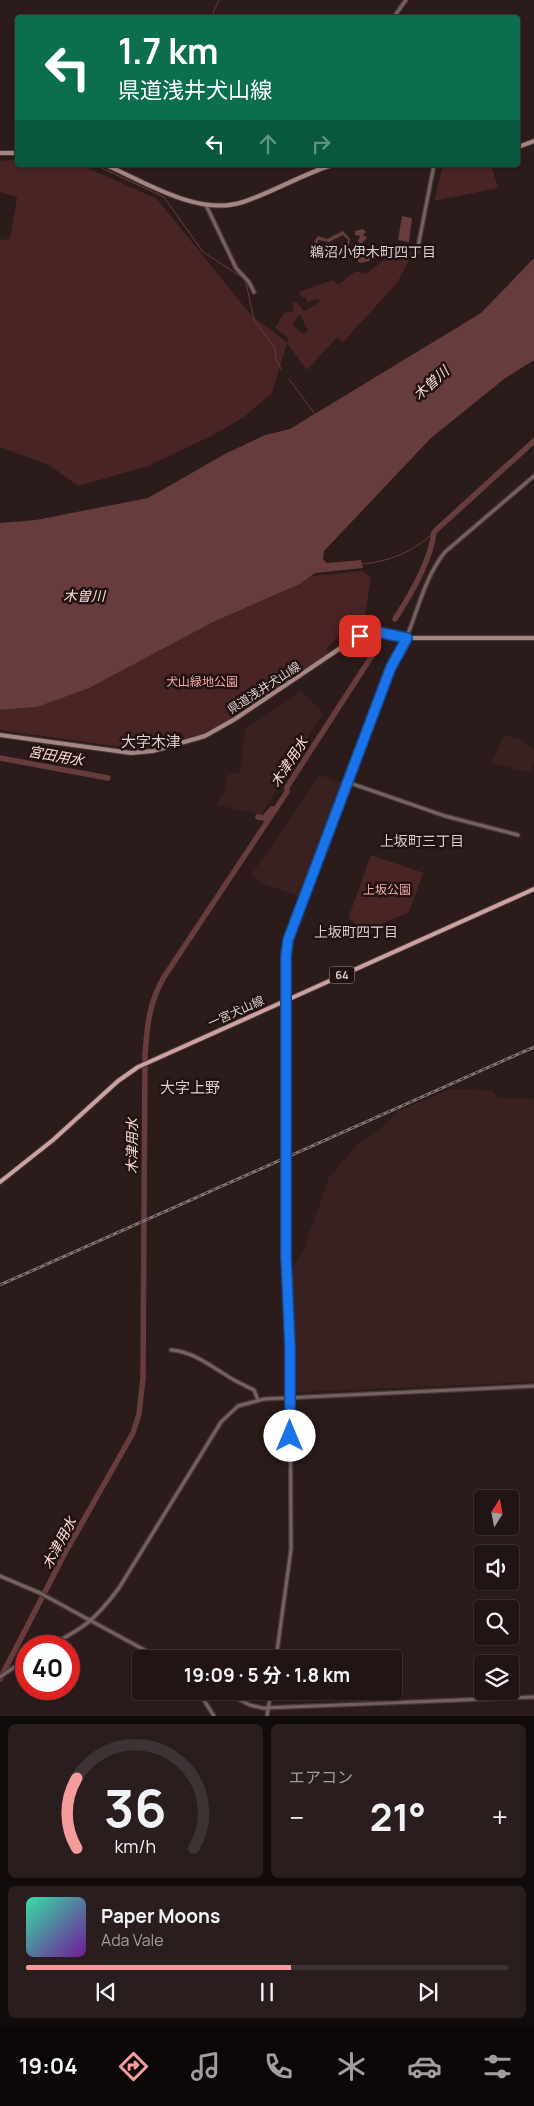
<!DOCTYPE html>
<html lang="ja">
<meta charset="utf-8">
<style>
body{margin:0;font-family:Manrope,"Noto Sans JP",sans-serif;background:#291d1d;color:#f1f3f6;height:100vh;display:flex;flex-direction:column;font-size:19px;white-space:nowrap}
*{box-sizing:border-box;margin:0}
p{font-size:16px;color:#a29ea0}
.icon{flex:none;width:28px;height:28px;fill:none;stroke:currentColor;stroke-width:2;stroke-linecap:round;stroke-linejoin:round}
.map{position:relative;height:1716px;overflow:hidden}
.drawer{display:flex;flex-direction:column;gap:8px;padding:8px;background:#120b0b;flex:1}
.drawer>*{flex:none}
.guide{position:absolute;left:15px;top:15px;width:505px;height:152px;border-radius:5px;box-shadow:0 1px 4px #0004,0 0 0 1px #3e3334;background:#0b6e4f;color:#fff;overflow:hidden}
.needle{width:32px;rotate:11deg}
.tools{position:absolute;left:474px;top:1490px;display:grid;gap:10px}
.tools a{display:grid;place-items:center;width:45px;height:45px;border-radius:5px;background:#211414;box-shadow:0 1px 4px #0004,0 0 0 1px #3e3334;font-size:25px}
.speed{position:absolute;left:15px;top:1635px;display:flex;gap:10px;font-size:25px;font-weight:700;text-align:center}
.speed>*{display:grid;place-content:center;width:65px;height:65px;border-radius:50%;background:#211414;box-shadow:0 1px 4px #0004,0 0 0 1px #3e3334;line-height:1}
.speed .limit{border:8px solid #d22;background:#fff;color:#111}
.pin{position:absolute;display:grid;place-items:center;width:42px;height:42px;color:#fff;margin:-21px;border-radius:10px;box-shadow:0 2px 8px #0006}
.me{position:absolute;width:55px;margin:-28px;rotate:0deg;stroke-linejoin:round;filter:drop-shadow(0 0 4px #0008)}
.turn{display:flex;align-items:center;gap:18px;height:105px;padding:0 20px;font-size:22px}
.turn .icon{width:65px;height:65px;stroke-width:2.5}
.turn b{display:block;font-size:35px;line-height:42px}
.lanes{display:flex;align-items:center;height:48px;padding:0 20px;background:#0003;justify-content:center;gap:25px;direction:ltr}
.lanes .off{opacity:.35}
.big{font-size:38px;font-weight:700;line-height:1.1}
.drawer .card{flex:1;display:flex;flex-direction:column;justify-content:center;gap:8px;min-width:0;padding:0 18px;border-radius:8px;background:#291d1d}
.drawer .dial{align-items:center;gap:0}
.dial svg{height:130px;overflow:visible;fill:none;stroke:#3e3334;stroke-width:7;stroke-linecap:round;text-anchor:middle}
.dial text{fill:#f1f3f6;stroke:none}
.song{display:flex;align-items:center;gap:15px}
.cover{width:60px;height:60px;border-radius:8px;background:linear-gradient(135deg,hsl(160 70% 55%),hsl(280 70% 35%))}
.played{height:5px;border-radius:2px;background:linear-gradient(90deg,#f59b9c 55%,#3e3334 55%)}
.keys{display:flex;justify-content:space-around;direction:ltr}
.heat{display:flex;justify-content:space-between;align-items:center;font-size:28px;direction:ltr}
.drawer .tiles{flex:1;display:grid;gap:8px;grid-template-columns:1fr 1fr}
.card:last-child{grid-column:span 2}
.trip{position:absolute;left:132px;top:1650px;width:270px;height:50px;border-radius:5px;background:#211414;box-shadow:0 1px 4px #0004,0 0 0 1px #3e3334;font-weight:700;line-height:50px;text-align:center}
.dock{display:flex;height:80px;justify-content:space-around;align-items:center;background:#0d0808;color:#a29ea0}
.dock .icon{width:35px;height:35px}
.dock .selected{color:#f59b9c}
.dock b{font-size:22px;color:#f1f3f6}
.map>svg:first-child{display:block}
</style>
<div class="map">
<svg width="534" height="1716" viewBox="0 0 534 1716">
<rect width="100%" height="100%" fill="#2c1b1b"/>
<!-- built -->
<path fill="#392121" d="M301 690 323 714 261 815 218 805 219 798 225 792 227 775 240 772 245 729Z
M504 735 519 739 534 749V761L531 773 492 763Z
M320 775 343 783 300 897 262 883 251 875Z
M451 1089 492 1090 498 1098 534 1099V1382L299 1392 295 1389 291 1271 304 1249 329 1177 358 1144 390 1121 398 1111Z"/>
<!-- green -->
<path fill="#492425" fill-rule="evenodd" d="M17 159 18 165 83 166 157 199 251 315 287 342 289 341 287 337 275 328 284 313 294 311 292 303 296 301 304 311 320 302 318 299 307 302 306 297H302L299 292 333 280 338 285 356 271 366 274 393 253H413L397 283 343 342 337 337 307 370 287 343 272 393 244 417 211 436 148 466 78 486 49 465 0 447V240L10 239 17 197 0 192V161ZM300 314 308 331 303 334 292 324Z
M443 165H491L498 188 434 201Z
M363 571 371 578 365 615 339 635 327 648 329 656 205 736 186 742 181 732 143 743 144 750 0 730V710L37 707 213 622 300 584 312 576Z
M371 855 423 873 409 912 359 934 353 920 348 919Z"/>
<!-- water -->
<path fill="#663c3d" d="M402 216 412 218 409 242 398 240Z
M363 229 366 232 363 235 367 238 361 244 358 241 360 236 355 235V231Z
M343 231 350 239 348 248H346L348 240 343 235 329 242 318 240 317 242 334 249 340 248 348 250 346 253 339 251 334 253 316 247 314 242 318 236 327 239Z
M368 251 372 257 369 261 361 263 358 262V259Z
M534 258V360L504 379 431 438 324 551 323 559 327 563 361 560 363 568 315 573 300 584 213 622 89 688 37 707 0 710V523L36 520 148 498 225 454 265 435 290 429 481 313Z"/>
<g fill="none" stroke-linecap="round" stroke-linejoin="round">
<!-- stream -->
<path stroke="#663c3d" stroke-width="1" d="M211 18 219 0
M95 165 164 197 203 252 243 278 246 283 254 320 275 348 276 359 281 369
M289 379 315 414
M361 564C388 562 414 552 434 532"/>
<!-- river -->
<path stroke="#663c3d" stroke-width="5.5" d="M395 619C410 596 431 560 434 532L534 441
M0 758 108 778
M258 817 264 818 272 809
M0 1679 65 1553 133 1433 139 1414 143 1378 145 1055C147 1027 149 1002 164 977L287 792V787L379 645"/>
<!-- tertiary casing -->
<g stroke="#483838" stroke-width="5.5">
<path id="tertiary" d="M393 18 406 0
M206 205 236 268 249 282 254 292
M417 252 434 165
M347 782 445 816 518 835
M286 1051 285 980 289 940 391 667C396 657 403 647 407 636 419 607 425 577 445 552L534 476
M171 1350C194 1352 209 1365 229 1377 237 1382 246 1386 254 1390L258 1400
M0 1576 40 1593 161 1659
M49 1646C84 1628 95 1620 119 1588L221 1422 238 1406 264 1399 534 1386
M276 1659 291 1549 290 1348 286 1256
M0 1677 26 1659
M198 1691 214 1716
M222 1691 250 1705 263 1708 534 1697
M267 1716 271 1691"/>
</g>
<!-- secondary casing -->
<g stroke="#483838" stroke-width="6">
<path id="secondary" d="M518 147 534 141
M0 153H18
M106 165C145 182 199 217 243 202 273 192 301 175 332 165
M0 735 131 753 153 751 205 736 235 719 342 647 360 636 372 632 407 638H534"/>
</g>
<!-- primary casing -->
<g stroke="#483838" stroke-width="6">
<path id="primary" d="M0 1182 53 1140 118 1081 138 1067 534 889"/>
</g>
<!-- tertiary -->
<use href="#tertiary" stroke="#756160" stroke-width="3"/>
<!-- secondary -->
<use href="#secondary" stroke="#a68585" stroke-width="4"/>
<!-- primary -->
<use href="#primary" stroke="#cca1a1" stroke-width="4"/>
<!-- rail casing -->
<g stroke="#817373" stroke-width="3">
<path id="rail" d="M0 1285 534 1047"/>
</g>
<!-- rail -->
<use href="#rail" stroke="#221212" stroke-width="1" stroke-dasharray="4" stroke-linecap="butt"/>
<!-- tertiary-bridge casing -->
<g stroke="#483838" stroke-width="5.5" stroke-linecap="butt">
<path id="tertiary-bridge" d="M286 1256V1051"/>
</g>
<!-- tertiary-bridge -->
<use href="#tertiary-bridge" stroke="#756160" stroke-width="3"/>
</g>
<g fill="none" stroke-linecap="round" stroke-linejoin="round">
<!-- route casing -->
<g stroke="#114b97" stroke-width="12">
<path id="route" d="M290 1436V1348L286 1256V956L288 940 391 667 407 638 377 632 360 636"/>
</g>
<!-- route -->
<use href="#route" stroke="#1a73e8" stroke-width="9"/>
</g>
<g text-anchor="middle" stroke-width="5" stroke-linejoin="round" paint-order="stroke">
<!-- shield labels -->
<rect fill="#221212" stroke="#a39696" stroke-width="1" x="329.5" y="966.5" width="25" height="17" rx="4"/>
<g font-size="11" font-weight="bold" fill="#dacece">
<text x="342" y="979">64</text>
</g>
<!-- park labels -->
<g font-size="12" fill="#f5a9a9" stroke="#221212">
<text x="202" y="686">犬山緑地公園</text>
<text x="387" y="894">上坂公園</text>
</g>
<!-- street labels -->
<g font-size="12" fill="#dacece" stroke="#221212">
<text transform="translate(264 688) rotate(-33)" y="4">県道浅井犬山線</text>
<text transform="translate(236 1012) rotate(-24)" y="4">一宮犬山線</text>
</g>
<!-- neighbourhood labels -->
<g font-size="14" fill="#dacece" stroke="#221212">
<text x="373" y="257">鵜沼小伊木町四丁目</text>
<text x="422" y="846">上坂町三丁目</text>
<text x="356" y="937">上坂町四丁目</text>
</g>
<!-- water labels -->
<g font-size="14" font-style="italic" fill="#fbdbda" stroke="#221212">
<text transform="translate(431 383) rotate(-42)" y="5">木曽川</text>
<text x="84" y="601">木曽川</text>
<text transform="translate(56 756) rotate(10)" y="5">宮田用水</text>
<text transform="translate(289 762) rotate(-57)" y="5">木津用水</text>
<text transform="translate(132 1146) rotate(-90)" y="5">木津用水</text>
<text transform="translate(59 1543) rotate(-62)" y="5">木津用水</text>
</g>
<!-- quarter labels -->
<g font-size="15" fill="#dacece" stroke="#221212">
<text x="151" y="747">大字木津</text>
<text x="190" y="1093">大字上野</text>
</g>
</g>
</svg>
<div class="tools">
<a><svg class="needle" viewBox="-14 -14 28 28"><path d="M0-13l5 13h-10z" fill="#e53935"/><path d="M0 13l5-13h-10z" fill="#a29ea0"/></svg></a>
<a><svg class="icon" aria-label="sound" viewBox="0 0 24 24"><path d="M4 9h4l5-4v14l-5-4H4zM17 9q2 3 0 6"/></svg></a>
<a><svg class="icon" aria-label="search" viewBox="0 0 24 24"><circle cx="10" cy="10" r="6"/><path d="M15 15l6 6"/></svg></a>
<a><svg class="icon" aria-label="layers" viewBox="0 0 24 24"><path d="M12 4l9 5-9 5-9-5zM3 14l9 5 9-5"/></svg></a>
</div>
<div class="speed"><div class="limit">40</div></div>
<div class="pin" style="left:360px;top:636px;background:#d93025"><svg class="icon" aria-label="arrive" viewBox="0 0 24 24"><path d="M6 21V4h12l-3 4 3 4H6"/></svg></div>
<svg class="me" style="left:290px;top:1436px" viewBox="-20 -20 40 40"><circle r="19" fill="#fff"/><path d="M0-13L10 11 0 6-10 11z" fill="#1a73e8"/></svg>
<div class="trip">19:09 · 5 分 · 1.8 km</div>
<div class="guide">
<div class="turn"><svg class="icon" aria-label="left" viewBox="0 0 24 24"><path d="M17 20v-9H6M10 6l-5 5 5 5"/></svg><div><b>1.7 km</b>県道浅井犬山線</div></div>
<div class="lanes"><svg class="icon" aria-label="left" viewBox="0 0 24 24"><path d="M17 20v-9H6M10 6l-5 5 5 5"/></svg><svg class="icon off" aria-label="ahead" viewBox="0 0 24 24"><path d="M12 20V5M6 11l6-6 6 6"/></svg><svg class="icon off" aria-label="right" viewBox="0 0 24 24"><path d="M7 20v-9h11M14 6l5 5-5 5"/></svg></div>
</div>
</div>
<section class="drawer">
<div class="tiles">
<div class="card dial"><svg viewBox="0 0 100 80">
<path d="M14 69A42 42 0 1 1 86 69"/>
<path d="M14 69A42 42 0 0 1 14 26" stroke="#f59b9c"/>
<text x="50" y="56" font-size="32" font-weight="700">36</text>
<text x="50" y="72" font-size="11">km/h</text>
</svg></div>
<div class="card"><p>エアコン</p>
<div class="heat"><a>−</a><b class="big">21°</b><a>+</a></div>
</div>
<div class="card">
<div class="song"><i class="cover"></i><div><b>Paper Moons</b><p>Ada Vale</p></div></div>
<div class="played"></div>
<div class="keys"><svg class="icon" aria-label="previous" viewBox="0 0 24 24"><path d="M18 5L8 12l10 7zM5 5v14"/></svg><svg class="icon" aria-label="pause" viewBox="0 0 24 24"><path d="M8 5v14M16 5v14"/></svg><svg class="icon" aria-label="next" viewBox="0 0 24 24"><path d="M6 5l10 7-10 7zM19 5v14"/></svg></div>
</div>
</div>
</section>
<nav class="dock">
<b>19:04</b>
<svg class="icon selected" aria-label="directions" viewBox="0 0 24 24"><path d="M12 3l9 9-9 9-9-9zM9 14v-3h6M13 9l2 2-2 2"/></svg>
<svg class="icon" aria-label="music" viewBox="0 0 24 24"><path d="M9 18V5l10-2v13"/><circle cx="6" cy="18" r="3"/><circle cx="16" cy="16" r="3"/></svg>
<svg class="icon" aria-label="phone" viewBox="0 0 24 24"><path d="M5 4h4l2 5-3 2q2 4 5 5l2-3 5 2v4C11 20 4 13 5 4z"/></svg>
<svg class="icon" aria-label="climate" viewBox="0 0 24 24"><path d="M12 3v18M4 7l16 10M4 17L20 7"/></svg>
<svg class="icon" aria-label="car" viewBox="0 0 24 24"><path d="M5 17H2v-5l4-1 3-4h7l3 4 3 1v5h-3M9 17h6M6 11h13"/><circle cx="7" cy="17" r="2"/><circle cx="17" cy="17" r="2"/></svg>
<svg class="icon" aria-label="filters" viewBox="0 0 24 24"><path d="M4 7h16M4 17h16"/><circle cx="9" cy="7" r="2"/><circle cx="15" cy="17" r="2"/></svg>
</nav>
